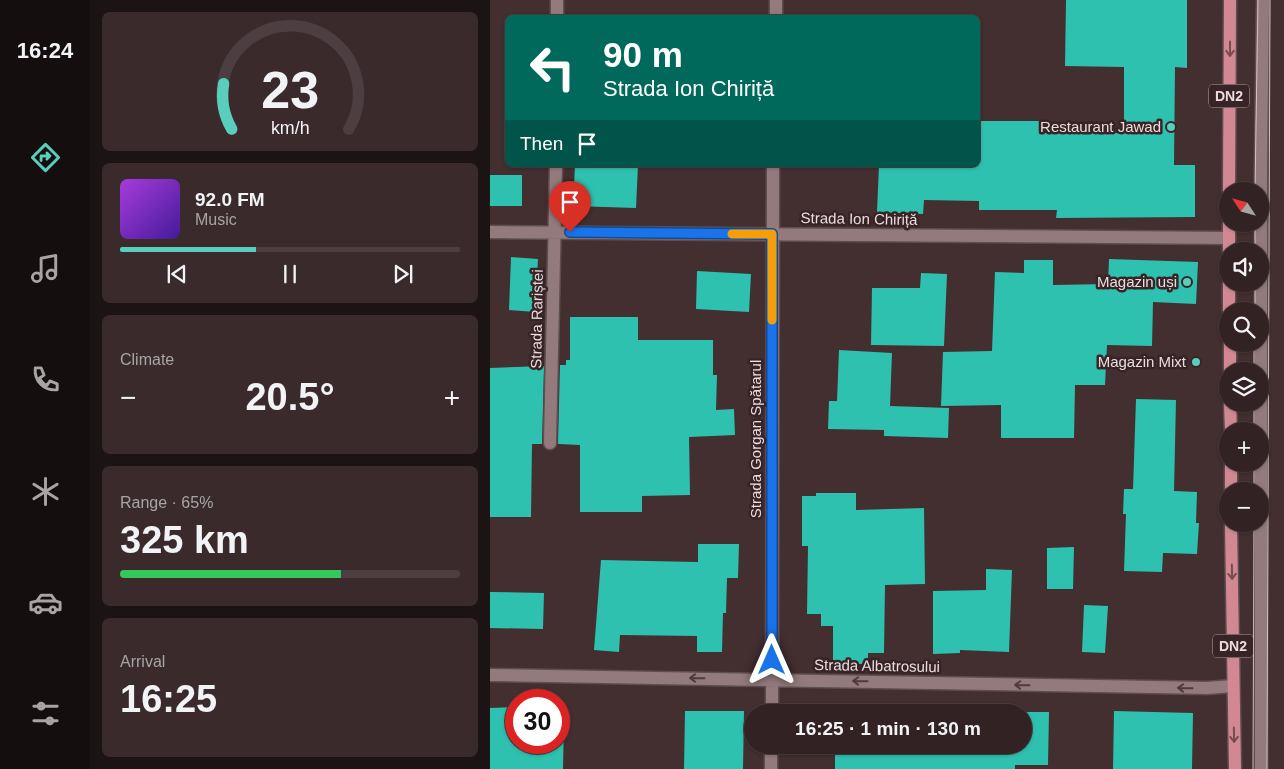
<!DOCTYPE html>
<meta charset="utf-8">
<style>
body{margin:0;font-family:Helvetica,sans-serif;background:#3a2a2c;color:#f1f3f6;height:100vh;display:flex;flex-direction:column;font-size:19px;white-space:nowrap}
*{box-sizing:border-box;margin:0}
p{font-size:16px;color:#a8a4a6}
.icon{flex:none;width:28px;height:28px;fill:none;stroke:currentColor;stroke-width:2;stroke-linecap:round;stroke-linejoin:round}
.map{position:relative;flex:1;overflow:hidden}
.panel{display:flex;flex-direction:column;gap:12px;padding:12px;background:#1c1314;width:400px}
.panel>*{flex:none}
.hud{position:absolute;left:15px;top:15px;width:475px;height:152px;border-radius:8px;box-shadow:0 1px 4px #0004,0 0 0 1px #4d3f41;background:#00695c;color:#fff;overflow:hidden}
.needle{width:32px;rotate:306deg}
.fabs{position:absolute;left:729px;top:182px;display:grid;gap:10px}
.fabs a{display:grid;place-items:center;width:50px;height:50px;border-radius:50%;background:#322224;box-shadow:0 1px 4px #0004,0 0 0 1px #4d3f41;font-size:25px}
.speed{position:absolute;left:15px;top:689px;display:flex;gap:10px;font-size:25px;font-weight:700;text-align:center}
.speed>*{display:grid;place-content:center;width:65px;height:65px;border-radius:50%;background:#322224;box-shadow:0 1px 4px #0004,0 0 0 1px #4d3f41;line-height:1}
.speed .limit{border:8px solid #d22;background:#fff;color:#111}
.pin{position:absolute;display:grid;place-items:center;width:42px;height:42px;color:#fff;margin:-51px -21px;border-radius:50% 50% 50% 0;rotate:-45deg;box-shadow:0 0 5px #0007}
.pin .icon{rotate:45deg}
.me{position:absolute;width:55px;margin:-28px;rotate:0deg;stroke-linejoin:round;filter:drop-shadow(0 0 4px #0008)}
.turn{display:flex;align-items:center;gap:18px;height:105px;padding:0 15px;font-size:22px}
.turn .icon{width:65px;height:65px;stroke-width:2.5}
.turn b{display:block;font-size:35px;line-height:42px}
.then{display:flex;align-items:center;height:48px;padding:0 15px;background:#0003;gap:10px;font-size:19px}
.big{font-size:38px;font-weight:700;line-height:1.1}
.panel .widget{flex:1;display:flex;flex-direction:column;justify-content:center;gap:8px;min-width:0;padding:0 18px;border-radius:8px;background:#3a2a2c}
.panel .dial{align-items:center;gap:0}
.dial svg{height:130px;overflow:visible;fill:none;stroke:#4d3f41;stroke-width:7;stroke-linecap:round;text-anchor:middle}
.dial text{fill:#f1f3f6;stroke:none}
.song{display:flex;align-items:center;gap:15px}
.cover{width:60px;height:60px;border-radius:8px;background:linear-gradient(135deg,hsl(280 70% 55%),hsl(260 70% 35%))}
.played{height:5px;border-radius:2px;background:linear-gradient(90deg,#5acebd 40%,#4d3f41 40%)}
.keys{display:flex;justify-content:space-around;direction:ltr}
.heat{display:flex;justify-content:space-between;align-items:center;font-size:28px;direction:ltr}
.charge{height:8px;border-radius:4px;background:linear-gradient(90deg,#34c759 65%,#4d3f41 0)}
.trip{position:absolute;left:254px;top:704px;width:288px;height:50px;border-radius:25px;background:#322224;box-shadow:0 1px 4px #0004,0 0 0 1px #4d3f41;font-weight:700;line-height:50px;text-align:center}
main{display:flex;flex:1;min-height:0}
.dock{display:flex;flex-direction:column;width:90px;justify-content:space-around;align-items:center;background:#140e0e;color:#a8a4a6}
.dock .icon{width:35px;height:35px}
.dock .selected{color:#5acebd}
.dock b{font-size:22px;color:#f1f3f6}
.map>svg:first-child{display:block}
</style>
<main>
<nav class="dock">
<b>16:24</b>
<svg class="icon selected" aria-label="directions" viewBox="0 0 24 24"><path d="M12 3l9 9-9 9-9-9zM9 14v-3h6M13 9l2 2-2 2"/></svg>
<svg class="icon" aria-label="music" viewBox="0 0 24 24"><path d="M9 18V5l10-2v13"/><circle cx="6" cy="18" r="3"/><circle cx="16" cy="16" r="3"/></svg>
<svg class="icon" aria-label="phone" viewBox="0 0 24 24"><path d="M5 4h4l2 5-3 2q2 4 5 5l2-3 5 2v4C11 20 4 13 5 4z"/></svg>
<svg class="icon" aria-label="climate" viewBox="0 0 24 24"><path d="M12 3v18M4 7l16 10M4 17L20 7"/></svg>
<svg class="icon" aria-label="car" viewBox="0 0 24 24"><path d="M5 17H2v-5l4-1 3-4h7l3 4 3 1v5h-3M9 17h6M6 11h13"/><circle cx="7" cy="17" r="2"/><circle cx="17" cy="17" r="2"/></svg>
<svg class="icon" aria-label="filters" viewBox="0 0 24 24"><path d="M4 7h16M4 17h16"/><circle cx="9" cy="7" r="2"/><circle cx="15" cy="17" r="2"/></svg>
</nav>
<section class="panel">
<div class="widget dial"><svg viewBox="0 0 100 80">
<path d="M14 69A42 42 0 1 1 86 69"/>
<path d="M14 69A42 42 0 0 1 9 41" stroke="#5acebd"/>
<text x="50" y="56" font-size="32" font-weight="700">23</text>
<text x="50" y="72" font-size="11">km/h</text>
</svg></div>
<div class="widget">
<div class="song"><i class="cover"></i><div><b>92.0 FM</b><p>Music</p></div></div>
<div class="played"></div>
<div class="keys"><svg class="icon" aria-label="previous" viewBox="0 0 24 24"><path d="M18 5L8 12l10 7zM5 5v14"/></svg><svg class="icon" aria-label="pause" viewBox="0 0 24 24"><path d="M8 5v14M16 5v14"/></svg><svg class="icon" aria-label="next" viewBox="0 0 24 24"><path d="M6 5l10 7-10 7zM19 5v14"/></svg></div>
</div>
<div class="widget"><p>Climate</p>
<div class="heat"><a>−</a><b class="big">20.5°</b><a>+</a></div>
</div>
<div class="widget"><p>Range · 65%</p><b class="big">325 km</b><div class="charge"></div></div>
<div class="widget"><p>Arrival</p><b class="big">16:25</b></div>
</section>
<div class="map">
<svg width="794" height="769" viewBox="0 0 794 769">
<rect width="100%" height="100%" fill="#432e30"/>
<!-- building -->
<path fill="#2ec1af" d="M576 0H697V68L685 67 684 165H705V217L566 218 567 210H489V201L434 200 433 214 387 212 389 165H488V121H553V133H634V67L575 66Z
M85 165H148L146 208 83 206Z
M0 175H32V206H0Z
M21 257 48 259 45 312 19 310Z
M619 259 708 262 706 304 663 302 662 346 617 345 615 385H585L584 438H511V405L451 406 453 352 502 351 505 272 534 273V260H563V285L618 284Z
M207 271 261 274 259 312 206 309Z
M431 273 457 274 454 346 381 345 382 288H430Z
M80 317H148V340H223V375H227L226 410 244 409 245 435 199 437 200 495 152 496V512H90V445L68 444 70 365H76V360H80Z
M349 350 402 353 400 406 459 408 458 438 394 436V430L338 429 339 401H347Z
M54 366 52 444H42L41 517H0V368Z
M646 399 686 400 684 491 707 492 706 523H709L707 554 673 553 672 572 634 571 636 514H633L634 489H643Z
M326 493H366V510L434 508 435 584 395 585 394 653H378V664H343V626H331V614H317L318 546H312V496H326Z
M208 544H249L248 578H237L236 613H233L232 652H207V636L130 635 129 652 104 650 111 560 208 562Z
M584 547 583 589H557V548Z
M496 569 522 570 519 652 470 650V653L443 654V591L496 590Z
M0 592 54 593 53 629 0 628Z
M594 605 618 606 615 653 592 652Z
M24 707V719L26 720V742H69V721H74L73 769H0V708Z
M195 711H254L253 769H194Z
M624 711 703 713 702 769H623Z
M533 712H559L558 765H525V769H345V745H532Z"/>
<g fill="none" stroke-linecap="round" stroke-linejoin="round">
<!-- minor casing -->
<g stroke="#5f4d4f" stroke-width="15">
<path id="minor" d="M67 0V18
M286 18V0
M0 232 739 238
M60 443 66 165
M0 675 717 688 743 686
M282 712 283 165
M281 769V745
M771 769V169L773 0"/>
</g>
<!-- major casing -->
<g stroke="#5f4d4f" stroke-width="15">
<path id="major" d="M739 191 740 0
M739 224V251
M739 284V311
M740 344V371
M740 404 741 431
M741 464V491
M741 524 745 769"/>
</g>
<!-- minor -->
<use href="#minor" stroke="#937a7c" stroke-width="12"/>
<!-- major -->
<use href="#major" stroke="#d28892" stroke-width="12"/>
<!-- tram -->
<path stroke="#d1c2c3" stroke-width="1" d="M765 191 768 0
M765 251V224
M765 311V284
M764 371V344
M764 431V404
M764 491V464
M763 769 764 524
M777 769 780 0"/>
</g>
<!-- one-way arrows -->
<defs><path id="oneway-shaft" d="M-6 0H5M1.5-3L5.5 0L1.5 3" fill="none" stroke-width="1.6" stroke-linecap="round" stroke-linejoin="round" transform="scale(1.25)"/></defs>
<g stroke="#764c51">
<use href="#oneway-shaft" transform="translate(740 49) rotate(90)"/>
<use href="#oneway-shaft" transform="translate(742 572) rotate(89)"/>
<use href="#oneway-shaft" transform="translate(744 735) rotate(89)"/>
</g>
<g stroke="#4f3a3c">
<use href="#oneway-shaft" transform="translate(207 678) rotate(-179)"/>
<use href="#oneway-shaft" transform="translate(370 681) rotate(-179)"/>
<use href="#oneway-shaft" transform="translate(532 685) rotate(-179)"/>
<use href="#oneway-shaft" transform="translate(695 688) rotate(-179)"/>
</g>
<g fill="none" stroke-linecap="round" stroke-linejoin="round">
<!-- route casing -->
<g stroke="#114b97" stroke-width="12">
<path id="route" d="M80 232 282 234V660"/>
</g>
<!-- route -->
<use href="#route" stroke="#1a73e8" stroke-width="9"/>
<!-- slow -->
<path stroke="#f59e0b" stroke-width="9" d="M242 234H282V320"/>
</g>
<!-- markers -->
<g fill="#5acebd" stroke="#382426" stroke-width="2">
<circle cx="681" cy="127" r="5"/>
<circle cx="697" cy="282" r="5"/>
<circle cx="706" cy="362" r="5"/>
</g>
<g text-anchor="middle" stroke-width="5" stroke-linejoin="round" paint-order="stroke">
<!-- shield labels -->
<g fill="#382426" stroke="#b5a5a6" stroke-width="1">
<rect x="719" y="84.5" width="40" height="23" rx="4"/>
<rect x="723" y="634.5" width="40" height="23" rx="4"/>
</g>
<g font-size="14" font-weight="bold" fill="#eadcdd">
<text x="739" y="101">DN2</text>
<text x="743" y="651">DN2</text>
</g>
<!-- poi labels -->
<g font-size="15" fill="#eadcdd" stroke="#382426" text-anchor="end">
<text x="671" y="132">Restaurant Jawad</text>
<text x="687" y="287">Magazin uși</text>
<text x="696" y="367">Magazin Mixt</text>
</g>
<!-- street labels -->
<g font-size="15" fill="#eadcdd" stroke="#382426">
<text transform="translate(369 219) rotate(1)" y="5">Strada Ion Chiriță</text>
<text transform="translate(47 319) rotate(-89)" y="5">Strada Rariștei</text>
<text transform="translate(266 439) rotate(-90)" y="5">Strada Gorgan Spătarul</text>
<text transform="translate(387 666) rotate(1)" y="5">Strada Albatrosului</text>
</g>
</g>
</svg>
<div class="fabs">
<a><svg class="needle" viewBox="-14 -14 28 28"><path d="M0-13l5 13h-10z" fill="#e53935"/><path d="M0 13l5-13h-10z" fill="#a8a4a6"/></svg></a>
<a><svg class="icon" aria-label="sound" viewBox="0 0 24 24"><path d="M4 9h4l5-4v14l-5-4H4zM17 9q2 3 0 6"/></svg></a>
<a><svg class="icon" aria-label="search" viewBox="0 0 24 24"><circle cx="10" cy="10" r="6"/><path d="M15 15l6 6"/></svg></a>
<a><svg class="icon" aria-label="layers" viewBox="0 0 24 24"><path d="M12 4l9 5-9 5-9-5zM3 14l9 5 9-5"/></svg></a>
<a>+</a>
<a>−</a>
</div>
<div class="speed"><div class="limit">30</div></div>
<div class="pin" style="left:80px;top:232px;background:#d93025"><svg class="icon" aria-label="arrive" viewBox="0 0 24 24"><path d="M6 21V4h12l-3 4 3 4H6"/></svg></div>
<svg class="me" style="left:282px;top:660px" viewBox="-20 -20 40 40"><path d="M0-17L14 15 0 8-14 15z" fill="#1a73e8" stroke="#fff" stroke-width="4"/></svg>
<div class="trip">16:25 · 1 min · 130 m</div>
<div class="hud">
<div class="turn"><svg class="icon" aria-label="left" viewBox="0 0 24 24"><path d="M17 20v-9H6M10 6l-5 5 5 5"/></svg><div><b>90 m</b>Strada Ion Chiriță</div></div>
<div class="then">Then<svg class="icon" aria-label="arrive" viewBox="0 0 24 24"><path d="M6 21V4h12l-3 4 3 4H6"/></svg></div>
</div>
</div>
</main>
